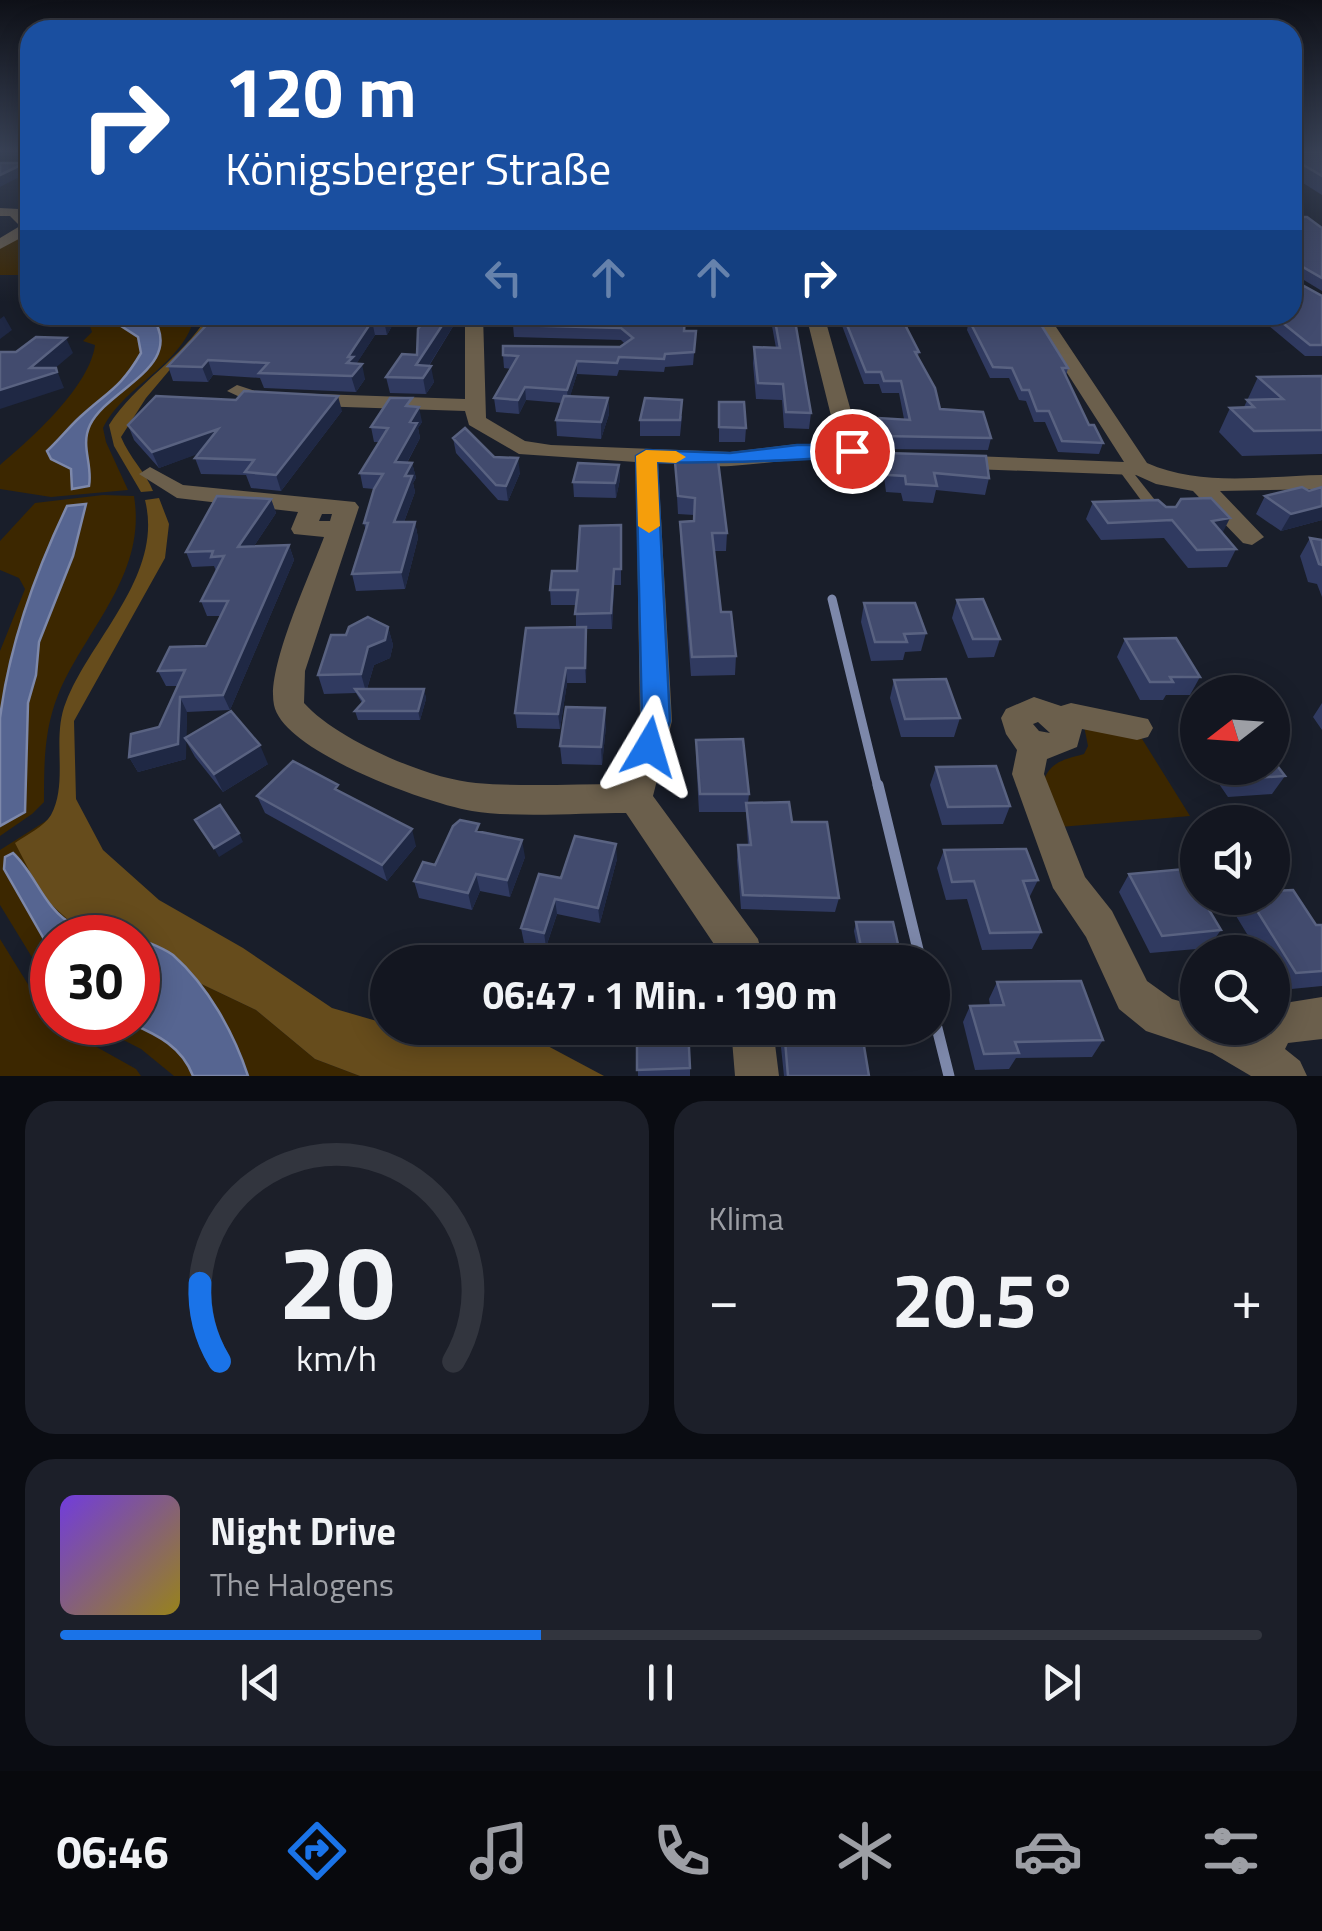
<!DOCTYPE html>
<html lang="de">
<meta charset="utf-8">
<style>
body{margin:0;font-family:"Titillium Web",sans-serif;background:#1c1f29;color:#f1f3f6;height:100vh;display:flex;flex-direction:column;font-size:38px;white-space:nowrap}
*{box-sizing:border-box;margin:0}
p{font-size:32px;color:#9d9fa5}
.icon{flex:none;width:55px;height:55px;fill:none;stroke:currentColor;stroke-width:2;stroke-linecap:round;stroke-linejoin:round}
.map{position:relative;height:1076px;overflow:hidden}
.details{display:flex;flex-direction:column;gap:25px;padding:25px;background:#0a0c12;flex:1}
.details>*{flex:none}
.guide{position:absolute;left:20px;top:20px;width:1282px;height:305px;border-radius:30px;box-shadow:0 5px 25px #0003,0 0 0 2px #32353e;background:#1a4fa0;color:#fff;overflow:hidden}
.needle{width:65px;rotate:253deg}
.controls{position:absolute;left:1180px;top:675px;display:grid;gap:20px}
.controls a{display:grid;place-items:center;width:110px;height:110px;border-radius:50%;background:#131620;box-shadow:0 5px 25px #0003,0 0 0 2px #32353e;font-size:50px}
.speed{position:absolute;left:30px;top:915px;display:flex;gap:20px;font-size:50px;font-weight:700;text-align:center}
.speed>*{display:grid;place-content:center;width:130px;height:130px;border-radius:50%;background:#131620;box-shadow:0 5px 25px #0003,0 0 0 2px #32353e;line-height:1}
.speed .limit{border:15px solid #d22;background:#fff;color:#111}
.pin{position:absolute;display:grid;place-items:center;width:85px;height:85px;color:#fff;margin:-42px;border:5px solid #fff;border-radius:50%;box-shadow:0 2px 10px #0007}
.me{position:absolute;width:110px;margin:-55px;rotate:7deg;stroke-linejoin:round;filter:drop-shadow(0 0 8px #0008)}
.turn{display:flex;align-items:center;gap:35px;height:210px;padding:0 40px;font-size:45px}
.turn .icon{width:130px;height:130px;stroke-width:2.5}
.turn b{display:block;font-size:70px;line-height:85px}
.lanes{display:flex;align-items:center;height:95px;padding:0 40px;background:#0003;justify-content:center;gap:50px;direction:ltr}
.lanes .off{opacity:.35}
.big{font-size:75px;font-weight:700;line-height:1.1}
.details .tile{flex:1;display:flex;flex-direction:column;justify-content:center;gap:15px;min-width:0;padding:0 35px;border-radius:30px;background:#1c1f29}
.details .dial{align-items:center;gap:0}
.dial svg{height:260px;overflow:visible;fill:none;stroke:#32353e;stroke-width:7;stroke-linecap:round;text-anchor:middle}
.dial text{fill:#f1f3f6;stroke:none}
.song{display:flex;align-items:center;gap:30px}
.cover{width:120px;height:120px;border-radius:15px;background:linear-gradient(135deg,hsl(260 70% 55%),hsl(50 70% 35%))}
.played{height:10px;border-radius:5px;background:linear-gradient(90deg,#1a73e8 40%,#32353e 40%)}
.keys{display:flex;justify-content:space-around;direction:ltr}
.heat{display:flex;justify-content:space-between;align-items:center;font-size:55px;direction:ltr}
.details .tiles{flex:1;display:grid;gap:25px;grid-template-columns:1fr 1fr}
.tile:last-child{grid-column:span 2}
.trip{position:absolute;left:370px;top:945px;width:580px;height:100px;border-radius:50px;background:#131620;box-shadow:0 5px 25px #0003,0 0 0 2px #32353e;font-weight:700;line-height:100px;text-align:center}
.tabs{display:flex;height:160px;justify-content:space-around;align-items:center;background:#08090d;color:#9d9fa5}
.tabs .icon{width:70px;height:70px}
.tabs .current{color:#1a73e8}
.tabs b{font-size:45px;color:#f1f3f6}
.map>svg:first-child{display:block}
</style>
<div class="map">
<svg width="1322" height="1076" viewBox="0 0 1322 1076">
<rect width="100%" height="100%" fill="#191e2a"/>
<!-- green -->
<path fill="#3c2700" d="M30 230V275H0V247Z
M86 315H195C184 365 125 384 103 428L106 442 128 490 51 497 0 489V465C31 439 90 386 95 345L83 341 92 332Z
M103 495 134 496C147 575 86 628 58 695 44 730 44 764 44 802L32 814 0 836V651L25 589 19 578 0 570V541L35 503Z
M1084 726 1139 734 1190 816 1060 827 1042 785C1049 762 1062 760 1084 754L1088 746Z
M49 819 110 934 137 937 52 938V990L0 905V850Z
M138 938 193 980 256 1010 315 1059 360 1076H174L141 1049 90 1023 138 1022Z
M0 939 42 1007 52 1017V1022L136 1069 141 1076H0Z"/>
<!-- forest -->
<path fill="#664c1c" d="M216 315 146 398 121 437C129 457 146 473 153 491L141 492 114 446 109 425C136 383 181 359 208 316Z
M159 498 169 524 165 558 74 721 76 799 103 850 159 900 243 948 332 1008 387 1024 388 1028 463 1046 529 1036 604 1076H360L315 1059 256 1010 193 980 172 954 132 935 74 925 43 897 15 843C26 835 44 827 51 815 69 781 51 738 66 702 91 638 164 575 145 500Z"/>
<!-- water -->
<path fill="#566591" stroke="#7d88aa" stroke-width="2.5" d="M104 315H151C188 366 108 388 90 425 80 446 93 464 89 486L72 489 71 469 51 459 47 451C59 440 69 427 80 417 108 391 120 389 141 353L138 337Z
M86 504 73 556 39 642 36 675 28 703 25 812 0 826C0 791 0 753 0 718 9 646 36 571 67 506Z
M13 853C36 874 44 910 74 925 93 935 117 931 137 937L52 938V953L4 869 5 857Z
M138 938C149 943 164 948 173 955 208 986 234 1033 248 1076H193C182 1047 158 1035 130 1023L138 1022Z"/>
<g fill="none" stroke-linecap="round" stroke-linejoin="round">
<!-- stream-far1 -->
<path stroke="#7d88aa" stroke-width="9" d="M832 599 878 788"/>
<!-- stream -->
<path stroke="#7d88aa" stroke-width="11" d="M878 785 921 962
M932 1008 949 1076"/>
<!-- lane -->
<path fill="#6b5f4c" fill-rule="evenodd" d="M1124 465 1128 466 1162 509 1164 512 1162 515H1152L1118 469Z"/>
<!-- street -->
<path fill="#6b5f4c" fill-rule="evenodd" d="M0 208 19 209 30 219V233L0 249V238L20 226 10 216H0Z
M465 315H483L486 418 525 441 551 445 730 452 797 444H838L806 315H824L861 447 869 452 1124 462 1030 315H1048L1147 463C1201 487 1264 476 1322 475V489L1220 491 1264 537 1252 545 1243 543 1193 491 1156 484 1136 475 865 465C816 453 780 463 731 466 707 467 682 464 658 463L672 721 653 796 758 939 764 962H726L626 813C581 813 514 818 472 811 429 804 283 752 274 705 266 668 310 575 324 537L294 534 291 529 298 512 177 498 139 474 150 467 183 485 355 502 359 507 305 671 304 703C336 739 427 779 476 783 524 787 574 784 622 784L640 721 636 462 519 454 469 425 465 411 255 404 227 391 237 385 258 392 465 399ZM322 514H332L330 521H319Z
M1034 697 1061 706 1071 703 1148 719 1153 728 1148 737 1137 740 1082 729 1077 747 1047 759 1044 774 1085 877 1112 911 1147 981 1172 999 1198 1006V1028H1272V1005L1322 997V1039L1288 1043 1285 1049 1300 1061 1307 1076H1251L1212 1053 1146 1031 1119 1009 1086 937 1053 888 1012 774 1017 750 1006 734 1001 718 1006 709ZM1038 722 1050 733 1039 731 1033 724Z
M731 1028H773L779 1076H735Z"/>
</g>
<!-- wall -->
<path fill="#303a60" d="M1292 152H1322V195L1292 176Z
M1292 211 1300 217 1322 228V291L1294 274 1295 281 1322 296V356H1305L1256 315H1292Z
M216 315H398L387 335H375L356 364 365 379 356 392 264 388 260 378 213 375 208 382 173 381 168 366Z
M460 315 429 366 434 382 426 394 390 393 386 377 417 355 420 327 419 320Z
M770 315H794L811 413 809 429 784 428 782 400 756 399 753 363 754 347 776 348Z
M838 315H900L919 352 918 356 940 409 991 438 988 450 879 449 876 430 879 418 904 419 899 393H882L879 384H864Z
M982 315 1068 368 1066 376 1089 425 1103 443 1099 454 1058 452 1045 422H1034L1026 401 1019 400 1009 378H990L967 330 969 320H981Z
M669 318 685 331H696L693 365 665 367 664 372 619 370 617 376 577 374 570 396 608 398 609 414 601 439 557 436 556 420 562 403 526 400 519 414 496 412 494 398 511 369 504 368 503 355 620 347 625 344 621 340 514 337 513 325Z
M1322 376V454L1242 456 1219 432 1230 408 1244 407 1258 377Z
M719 402 746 428 745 442H719Z
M413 407 422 422 418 428 420 438 407 463H412L416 478 413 483 415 492 404 522H415L418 538 405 589 356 591 352 574 366 532 364 523 374 489 363 488 360 473 379 442H374L371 427Z
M342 411 281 491 251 488 246 475 201 474 195 458 199 453 159 468 134 440 128 425Z
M682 416 680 436H640V420Z
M453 438 494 457 520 473 508 501 498 500 456 453Z
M886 453 989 478 985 495 936 490 933 503 903 501 901 493 886 492 883 469Z
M675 462 727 533 726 551H714L721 612 736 656 735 675 691 676 680 539V522L694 521V515L678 514Z
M619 465 620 479 616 498 574 497 573 482Z
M1322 487V520L1281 531 1256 514 1265 496 1309 491Z
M271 499 276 513 254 546 289 545 294 560 230 710 187 712 186 738 268 764 223 792 195 757 186 741V759L138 772 129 757 159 727 177 686H166L158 671 206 646 221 616H207L201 601 216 571 214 566 192 567 186 552Z
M1093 502 1222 533 1236 549 1227 567 1188 568 1164 538 1101 540 1086 519Z
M621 525V585H614L612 629H586V683H567L560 729 517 728 515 713 576 627V605H551L550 590 577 571Z
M1310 538 1322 540V597L1317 584 1308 582 1300 556Z
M957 600 1000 639 994 657 968 658 952 618Z
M864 603 926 633 921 651 905 652 903 660 871 661 861 622Z
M388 627 393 645 390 658 374 665 367 689H424L426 699 420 720H358L355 711 362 703 356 693 324 694 318 675 346 635Z
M1125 639 1200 677 1190 695H1166L1163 700H1140L1117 657Z
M894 680 960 718 954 737H901L890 698Z
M1322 703V730L1313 717Z
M606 726 602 765 562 764 560 746Z
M696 740 749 794 748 803 792 822 839 898 835 912 741 909 737 860 738 845H748L746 812H699L696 758Z
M936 767 1010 806 1003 824 942 825 930 785Z
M1208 768H1272L1285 776 1272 794 1228 797Z
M341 792 416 846 387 881 265 813 257 796Z
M481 832 525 857 510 897 480 891 472 910 419 898 414 881Z
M944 850 1038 880 1029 898 1041 932 1032 949 982 950 967 899 946 900 937 868Z
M617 859 600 923 557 914 546 947 524 943 521 928 561 878Z
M1129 874 1221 930 1208 948 1150 953 1119 892Z
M1244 898H1272L1316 925H1322V986L1281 990 1272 976V952H1258L1233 911Z
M856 922 902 962H860L854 931Z
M997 982 1103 1040 1092 1057 1016 1058 1009 1069 975 1070 963 1022 970 1006 990 1005 989 999Z
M637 1028 690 1068V1076H638Z
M779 1028H861L869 1076H784Z"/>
<!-- shaded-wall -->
<path fill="#1f2844" d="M25 163 29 172 0 187V175Z
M388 315H398L387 335 384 321Z
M449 315H460L421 378 416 365Z
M4 316 12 330 0 339V319Z
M372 321 375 335 355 366 362 364 365 379 356 392 347 363 348 357Z
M66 338 73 353 47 375 56 368 64 388 0 409V390L30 368Z
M208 360 213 375 208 382 202 367Z
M577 361V374L568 403 567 390Z
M431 366 434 382 426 394 423 378Z
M525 387 526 400 519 414 518 400Z
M338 396 342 411 281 491 276 475Z
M608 398 609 414 601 439V422Z
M419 407 422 422 418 428 420 438 399 477 395 462 410 422Z
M218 429 223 445 159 468 152 452Z
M518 458 520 473 508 501 506 486Z
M412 463 416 478 413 483 415 492 398 538 394 522 405 476Z
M619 465 620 479 616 498 615 483Z
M271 499 276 513 244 561 238 547Z
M1322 506V520L1281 531 1291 514Z
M1230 518 1221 536 1212 521Z
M415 522 418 538 405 589 401 572Z
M289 545 294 560 230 710 223 695Z
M614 569V585L612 629 611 613Z
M388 627 393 645 390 658 374 665 366 692 361 674 368 647Z
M586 627 587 641 586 683 585 668Z
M566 668 567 683 560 729 558 714Z
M424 689 426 699 420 720 418 711Z
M180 697 187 712 186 759 138 772 129 757 178 744Z
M605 708 606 726 602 765 601 747Z
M260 745 268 764 223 792 214 774Z
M412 829 416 846 387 881 382 865Z
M239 833 243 842 219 857 214 848Z
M522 840 525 857 510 897 507 880Z
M616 844 617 859 600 923 598 908Z
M476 874 480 891 472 910 468 893Z
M555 899 557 914 546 947 544 933Z"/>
<!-- building -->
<path fill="#424b6e" stroke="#596281" stroke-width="2.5" d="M1292 152H1322V176L1292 158Z
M0 163H25L0 175Z
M1292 211 1300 217H1307L1322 228V278L1294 262 1295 281 1322 296V345H1310L1273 315H1292Z
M216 315H388L384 321H372L348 357H353L347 363 362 364 352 376 259 373 268 363 208 360 202 367 168 366Z
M419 315H449L416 365 431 366 423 378 386 377 402 354 417 355 418 329 424 320H419Z
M517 315H669V318L685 319 684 331H696L694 352 665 354 664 359 619 357 617 363 577 361 567 390 525 387 518 400 494 398 518 356 503 355V346L620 347 633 338 621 328 513 325Z
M774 315H794L811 413 786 412 783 384 758 383 754 347 780 348Z
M843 315H900L919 352H915L935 388 940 409 983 412 991 438 882 436 879 418 910 420 901 381H884L881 372H866Z
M982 315H1035L1068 368H1062L1089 425H1094L1103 443 1062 441 1049 411H1037L1029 390H1022L1012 368 993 367 969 320H985Z
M36 337 66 338 30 368H56L57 372 0 390V352H16Z
M1322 376V430L1254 431 1230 408 1254 407 1247 400 1283 399 1258 377Z
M244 391 338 396 276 475 245 472 254 460 195 458 218 429 152 452 128 425 156 396 236 400Z
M564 396 608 398 601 422 556 420Z
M390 398H412L406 406 419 407 410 422 417 423 395 462 412 463 405 476H412L394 522H415L401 572 352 574 368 523H364L374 489 383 474 360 473 388 428 371 427Z
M645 398 682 400 680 420H640Z
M719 402H744L746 428 719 427Z
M465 428 494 457 518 458 506 486 496 485 453 438Z
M886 453 986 456 989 478 934 473 937 486 906 484 905 476 889 475Z
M718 461 727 533H712L721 612H731L736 656 692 657 680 522 694 521 695 498 678 496 675 462Z
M578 463 619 465 615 483 573 482Z
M1302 487 1309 491 1322 487V506L1291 514 1265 496Z
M217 496 271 499 238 547 289 545 223 695 180 697 178 744 129 757 131 734 159 727 185 670 158 671 170 647 206 646 228 601H201L224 556 211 557 213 551 186 552Z
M1211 498 1230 518 1212 521 1236 549 1197 550 1172 520 1108 523 1093 502 1158 500 1166 507H1176L1181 499Z
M621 525V569H614L611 613 575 614 578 590H550L552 571H577L580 526Z
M1310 538 1322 540V565L1319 564Z
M983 599 1000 639H973L957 600Z
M864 603H915L926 633 904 634 907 642H875Z
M368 617 388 627 385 640 368 647 361 674 318 675 331 635H346L349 627Z
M586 627 585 668H566L558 714 515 713 526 628Z
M1176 638 1200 677H1170L1173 682H1150L1125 639Z
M946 679 960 718 905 719 894 680Z
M355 689H424L418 711H355L364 701Z
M566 707 605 708 601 747 560 746Z
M231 711 260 745 214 774 185 738Z
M743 739 749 794H700L696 740Z
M1272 759 1285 776 1239 779 1231 768H1272Z
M293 761 338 785 335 789 412 829 382 865 257 796Z
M996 766 1010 806 948 807 936 767Z
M789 802 792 822H827L839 898 743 895 738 845H751L746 803Z
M220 805 239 833 214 848 195 820Z
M460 820 479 824 476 831 522 840 507 880 476 874 468 893 414 881 423 862 435 865 453 826Z
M575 836 616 844 598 908 555 899 544 933 521 928 539 874 561 878Z
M1026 849 1038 880 1023 881 1041 932 990 933 974 881 952 882 944 850Z
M1185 869 1198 890V898H1202L1221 930 1162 936 1129 874Z
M1293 890 1316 925H1322V971L1296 973 1249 898H1272V891Z
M856 922H893L902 962H864Z
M814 949H849L851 962H816Z
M710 956V962H636V958Z
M1081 981 1103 1040 1015 1042 1019 1053 984 1054 970 1006 1004 1005 997 982Z
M637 1028H688L690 1068 637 1070Z
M784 1028H861L869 1076H788Z"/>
<!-- sky -->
<linearGradient id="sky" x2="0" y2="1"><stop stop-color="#0e1017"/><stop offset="0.5" stop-color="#384155"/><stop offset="1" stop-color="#384155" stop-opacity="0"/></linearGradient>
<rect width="1322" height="302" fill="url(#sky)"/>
<!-- route -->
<path fill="#1a73e8" stroke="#114b97" stroke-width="2.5" d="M797 445H852L862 451C848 462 686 463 657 462L670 721 659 755 649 759 639 755 634 747 642 721 636 456 646 450 730 453Z"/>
<!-- slow -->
<path fill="#f59e0b" d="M646 450 676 451 686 457 676 463 657 462 660 526 649 533 638 526 636 456Z"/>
</svg>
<div class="controls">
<a><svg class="needle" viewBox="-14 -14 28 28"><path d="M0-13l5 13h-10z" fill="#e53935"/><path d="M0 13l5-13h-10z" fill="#9d9fa5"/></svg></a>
<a><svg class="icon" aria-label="sound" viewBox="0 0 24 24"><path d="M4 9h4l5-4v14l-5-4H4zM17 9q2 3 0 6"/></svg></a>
<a><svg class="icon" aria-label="search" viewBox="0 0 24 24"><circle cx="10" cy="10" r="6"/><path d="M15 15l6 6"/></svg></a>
</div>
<div class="speed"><div class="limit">30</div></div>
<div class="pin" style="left:852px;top:451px;background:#d93025"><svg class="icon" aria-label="arrive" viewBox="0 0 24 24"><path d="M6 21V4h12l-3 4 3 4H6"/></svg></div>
<svg class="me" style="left:649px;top:747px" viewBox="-20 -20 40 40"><path d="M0-17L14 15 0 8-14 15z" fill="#1a73e8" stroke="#fff" stroke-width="4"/></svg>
<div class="trip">06:47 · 1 Min. · 190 m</div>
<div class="guide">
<div class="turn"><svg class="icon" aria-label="right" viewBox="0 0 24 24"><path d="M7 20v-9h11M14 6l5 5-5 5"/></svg><div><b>120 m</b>Königsberger Straße</div></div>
<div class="lanes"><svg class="icon off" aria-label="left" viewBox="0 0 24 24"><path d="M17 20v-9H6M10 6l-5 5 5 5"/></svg><svg class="icon off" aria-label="ahead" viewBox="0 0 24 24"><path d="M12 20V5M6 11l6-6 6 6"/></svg><svg class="icon off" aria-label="ahead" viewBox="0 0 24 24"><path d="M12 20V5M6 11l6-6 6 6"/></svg><svg class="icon" aria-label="right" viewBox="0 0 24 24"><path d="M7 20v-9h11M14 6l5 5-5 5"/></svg></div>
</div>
</div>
<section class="details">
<div class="tiles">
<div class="tile dial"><svg viewBox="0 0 100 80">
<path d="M14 69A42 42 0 1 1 86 69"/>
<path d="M14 69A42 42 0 0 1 8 45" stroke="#1a73e8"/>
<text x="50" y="56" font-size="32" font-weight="700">20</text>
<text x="50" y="72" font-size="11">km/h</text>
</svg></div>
<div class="tile"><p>Klima</p>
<div class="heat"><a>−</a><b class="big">20.5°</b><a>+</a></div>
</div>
<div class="tile">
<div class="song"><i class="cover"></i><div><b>Night Drive</b><p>The Halogens</p></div></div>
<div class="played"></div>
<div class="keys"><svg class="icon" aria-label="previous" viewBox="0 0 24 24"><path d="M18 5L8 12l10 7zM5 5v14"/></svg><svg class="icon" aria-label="pause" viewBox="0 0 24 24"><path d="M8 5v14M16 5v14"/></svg><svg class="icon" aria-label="next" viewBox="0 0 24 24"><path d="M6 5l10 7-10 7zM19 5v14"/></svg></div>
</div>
</div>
</section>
<nav class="tabs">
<b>06:46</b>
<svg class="icon current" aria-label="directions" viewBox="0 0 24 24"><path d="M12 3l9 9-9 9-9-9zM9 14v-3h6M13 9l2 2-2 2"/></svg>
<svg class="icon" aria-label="music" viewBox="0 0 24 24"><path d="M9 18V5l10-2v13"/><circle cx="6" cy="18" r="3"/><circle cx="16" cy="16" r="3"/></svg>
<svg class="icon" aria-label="phone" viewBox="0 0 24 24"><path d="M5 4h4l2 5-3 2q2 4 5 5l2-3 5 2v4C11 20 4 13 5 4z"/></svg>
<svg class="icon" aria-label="climate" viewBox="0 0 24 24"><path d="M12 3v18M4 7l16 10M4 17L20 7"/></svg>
<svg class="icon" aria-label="car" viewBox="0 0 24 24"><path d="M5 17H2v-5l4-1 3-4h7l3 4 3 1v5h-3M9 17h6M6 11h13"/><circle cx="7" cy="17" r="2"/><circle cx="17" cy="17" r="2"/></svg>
<svg class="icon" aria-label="filters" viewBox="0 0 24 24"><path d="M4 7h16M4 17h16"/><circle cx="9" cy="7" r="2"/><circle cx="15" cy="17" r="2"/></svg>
</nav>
